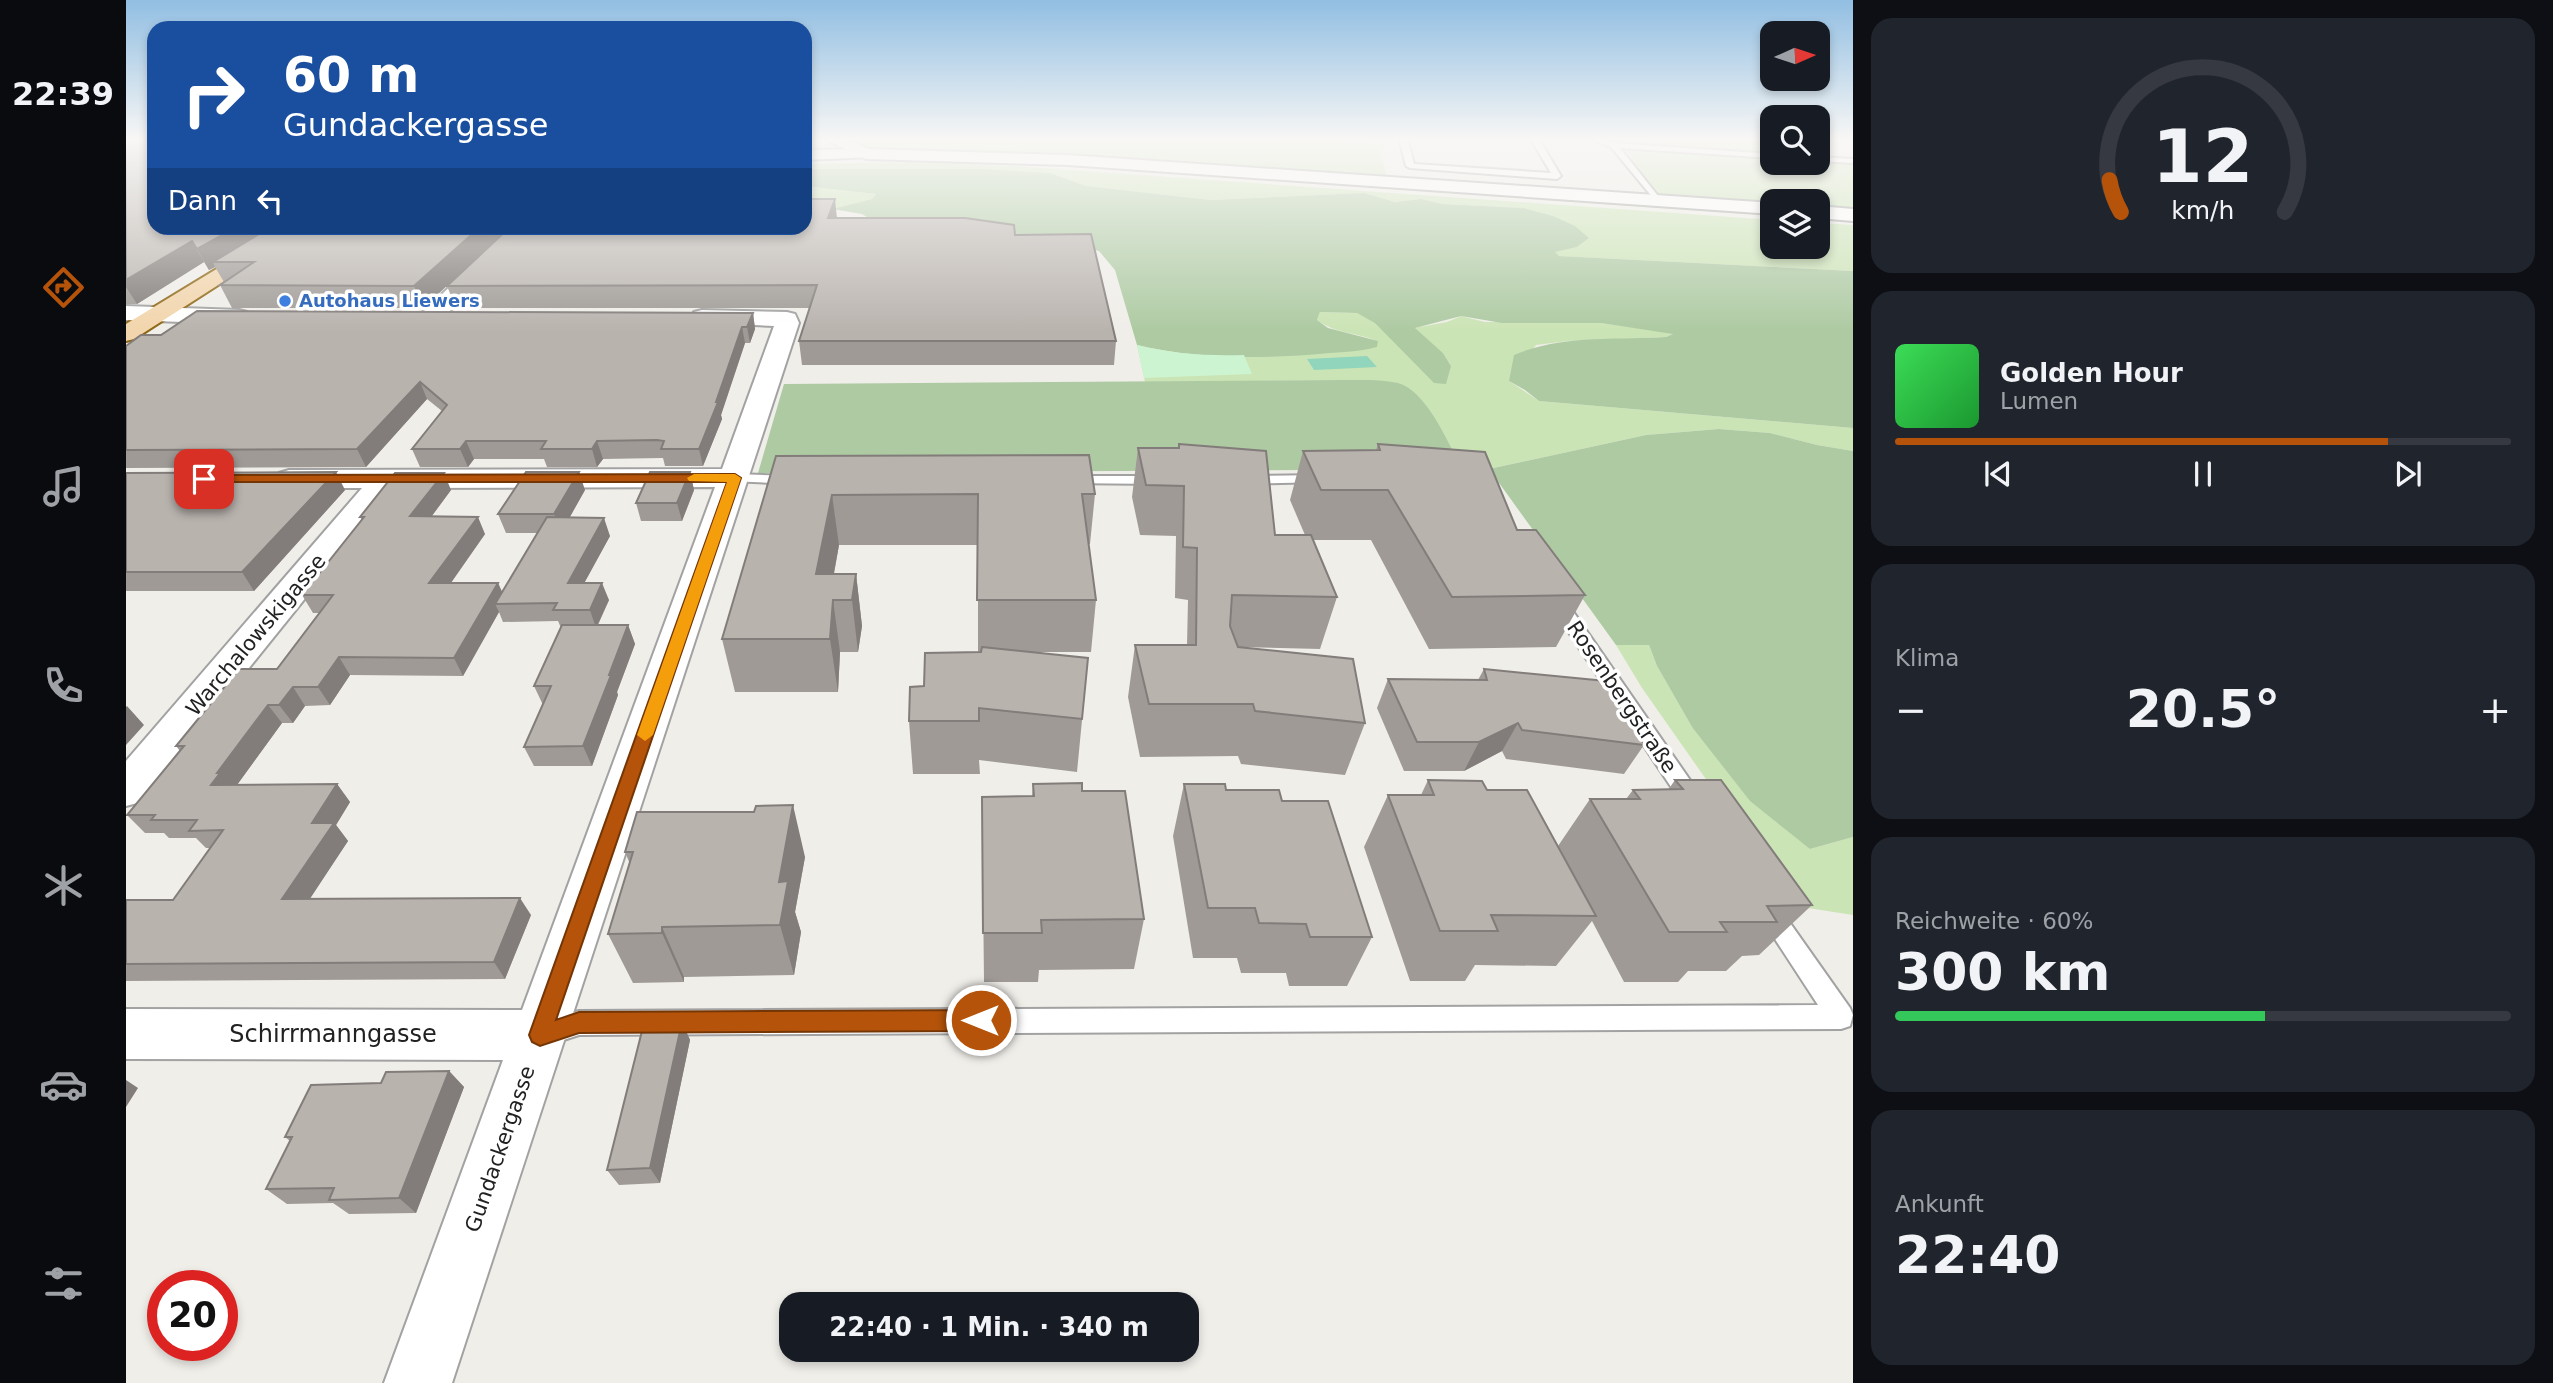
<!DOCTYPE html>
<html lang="de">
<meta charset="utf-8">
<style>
body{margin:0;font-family:"DejaVu Sans",sans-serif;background:#20242c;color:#f1f3f6;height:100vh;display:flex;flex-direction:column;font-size:26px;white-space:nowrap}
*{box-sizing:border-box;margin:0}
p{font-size:23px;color:#9ea1a6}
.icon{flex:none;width:38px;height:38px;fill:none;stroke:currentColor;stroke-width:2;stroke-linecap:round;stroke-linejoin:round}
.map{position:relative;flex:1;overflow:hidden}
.sheet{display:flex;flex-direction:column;gap:18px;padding:18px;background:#0d0f14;width:700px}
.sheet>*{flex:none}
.banner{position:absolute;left:21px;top:21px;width:665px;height:214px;border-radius:21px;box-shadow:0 4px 10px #0003;background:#1a4fa0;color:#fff;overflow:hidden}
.needle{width:46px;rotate:87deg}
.tools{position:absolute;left:1634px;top:21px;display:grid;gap:14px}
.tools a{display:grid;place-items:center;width:70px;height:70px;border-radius:14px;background:#171b24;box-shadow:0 4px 10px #0003;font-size:35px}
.speed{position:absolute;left:21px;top:1270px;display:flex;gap:14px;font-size:35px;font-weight:700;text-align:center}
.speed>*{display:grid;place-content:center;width:91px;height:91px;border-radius:50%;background:#171b24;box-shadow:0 4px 10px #0003;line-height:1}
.speed .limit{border:10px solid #d22;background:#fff;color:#111}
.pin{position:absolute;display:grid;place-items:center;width:60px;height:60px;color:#fff;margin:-30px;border-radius:14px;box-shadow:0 4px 10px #0006}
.me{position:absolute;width:77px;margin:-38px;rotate:270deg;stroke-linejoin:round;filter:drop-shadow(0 0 5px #0008)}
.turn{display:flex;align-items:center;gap:24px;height:147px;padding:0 21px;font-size:32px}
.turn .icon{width:91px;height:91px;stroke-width:2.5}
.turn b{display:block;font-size:49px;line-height:60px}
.then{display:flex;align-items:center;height:66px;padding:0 21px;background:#0003;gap:14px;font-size:26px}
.big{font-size:52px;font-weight:800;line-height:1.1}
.sheet .tile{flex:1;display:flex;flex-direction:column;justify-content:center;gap:10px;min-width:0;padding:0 24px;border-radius:21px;background:#20242c}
.sheet .dial{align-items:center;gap:0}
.dial svg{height:182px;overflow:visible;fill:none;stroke:#363941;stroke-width:7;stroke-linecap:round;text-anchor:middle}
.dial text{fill:#f1f3f6;stroke:none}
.song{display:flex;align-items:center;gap:21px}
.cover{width:84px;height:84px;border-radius:10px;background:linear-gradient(135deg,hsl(130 70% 55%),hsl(130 70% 35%))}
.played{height:7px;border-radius:4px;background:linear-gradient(90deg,#b45309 80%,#363941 80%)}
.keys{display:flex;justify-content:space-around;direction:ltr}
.heat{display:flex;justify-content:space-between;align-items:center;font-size:38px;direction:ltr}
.charge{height:10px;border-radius:5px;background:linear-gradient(90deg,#34c759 60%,#363941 0)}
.trip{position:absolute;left:653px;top:1292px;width:420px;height:70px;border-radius:21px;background:#171b24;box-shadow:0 4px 10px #0003;font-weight:800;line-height:70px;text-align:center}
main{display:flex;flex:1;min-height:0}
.tab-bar{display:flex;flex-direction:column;width:126px;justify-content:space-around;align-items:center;background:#090b0e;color:#9ea1a6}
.tab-bar .icon{width:49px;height:49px}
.tab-bar .current{color:#b45309}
.tab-bar b{font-size:32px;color:#f1f3f6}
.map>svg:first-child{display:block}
</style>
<main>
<nav class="tab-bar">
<b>22:39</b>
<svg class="icon current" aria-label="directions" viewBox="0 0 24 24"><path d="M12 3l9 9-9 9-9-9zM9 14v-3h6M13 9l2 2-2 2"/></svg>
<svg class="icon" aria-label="music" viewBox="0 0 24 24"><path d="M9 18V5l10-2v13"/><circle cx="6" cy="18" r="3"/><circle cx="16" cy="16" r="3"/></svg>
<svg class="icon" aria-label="phone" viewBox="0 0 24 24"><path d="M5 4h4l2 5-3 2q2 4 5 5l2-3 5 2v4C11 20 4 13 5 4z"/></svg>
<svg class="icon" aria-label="climate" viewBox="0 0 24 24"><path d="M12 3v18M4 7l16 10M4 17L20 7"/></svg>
<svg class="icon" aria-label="car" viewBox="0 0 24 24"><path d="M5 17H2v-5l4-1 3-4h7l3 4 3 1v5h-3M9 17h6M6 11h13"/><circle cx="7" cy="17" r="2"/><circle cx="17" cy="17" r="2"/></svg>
<svg class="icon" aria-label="filters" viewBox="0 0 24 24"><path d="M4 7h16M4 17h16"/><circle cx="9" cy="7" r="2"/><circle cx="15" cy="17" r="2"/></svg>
</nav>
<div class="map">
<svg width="1727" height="1383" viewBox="0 0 1727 1383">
<rect width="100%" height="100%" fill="#f0eee9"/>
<!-- grass -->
<path fill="#cbe4b5" d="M723 138H1243V140H1219L1220 142 1253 144 1261 178 1486 194 870 152 764 150 743 147Z
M1488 138H1647V154L1493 144Z
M1504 148 1647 157V163H1692V159L1727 162V211L1692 209V201H1647V205L1534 198 1499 149Z
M729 156 854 158 1647 212V216L869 161 730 159Z
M782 162 888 166 1647 220V247H1692V223L1727 225V271L1432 256 1428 252 1451 247 1463 238 1427 216 1398 208 1316 204 1295 199 1269 202 1238 193 1085 200 960 186 924 173 860 169H679V164Z
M679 186 750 194 746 199 706 209 679 205Z
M1194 312 1231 313 1249 322 1279 351 1325 366 1317 353 1288 328 1321 322 1335 316 1359 322 1475 323 1549 333 1540 337 1442 341 1410 345 1383 381 1413 401 1727 428V451L1691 445 1644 433 1593 429 1520 435 1363 469 1330 457 1304 411 1274 384 1216 380 1019 382 1011 345C1089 364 1172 356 1251 347V341C1230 332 1210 334 1191 320Z
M1490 645H1523L1531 666 1566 727 1684 849 1727 837V915L1669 906 1516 688Z"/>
<!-- forest -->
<path fill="#adcaa2" d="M679 169H860L924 173 960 186 1085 200 1238 193 1269 202 1295 199 1316 204 1398 208 1427 216 1449 226 1463 238 1451 247 1429 252 1433 256 1727 271V428L1413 401 1399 390 1383 381 1388 355C1434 335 1489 340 1540 337L1547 334 1475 323H1376L1335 316 1289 328 1317 353 1325 366 1320 384 1308 383 1249 323 1231 313 1194 312 1191 320 1202 328 1252 341 1251 347C1232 352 1213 352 1193 354 1133 359 1069 359 1011 345L989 270 973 251 939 243 749 222 736 214 706 209 746 199 750 194 679 186Z
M1216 380C1234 380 1254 379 1272 383 1298 390 1318 434 1330 457L1180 470 632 473 658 384Z
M1593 429 1644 433 1691 445 1727 451V837L1684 849 1624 801 1566 727 1531 666 1523 645H1490L1363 469 1520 435Z"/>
<!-- park -->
<path fill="#ccf4d0" d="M1011 345C1047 354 1081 356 1118 355L1126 374 1018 378Z"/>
<!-- pitch -->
<path fill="#90d5bc" d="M1241 356 1251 367 1188 370 1181 359Z"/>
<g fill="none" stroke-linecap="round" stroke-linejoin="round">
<!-- service casing -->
<g stroke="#a2a2a2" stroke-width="4">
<path id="service" d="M1273 138H1281L1288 164 1425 173 1404 138H1412L1435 176 1431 179 1284 168 1280 166Z
M1462 138 1489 143 1647 154V158L1494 148 1536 201 1532 204 1485 147Z
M1692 157 1727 159V163L1692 161Z
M609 474 667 476 674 480 667 484 604 481 602 478Z
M1195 475 1202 479 1200 482 1117 484 1110 480 1117 476Z
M942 476H1034L1041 480 1034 484 937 483 935 480 937 477Z
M1431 596 1437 597 1575 796 1578 802 1575 808 1567 810 1559 808 1422 601Z
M1644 903 1652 906 1724 1008 1727 1015 1724 1026 1715 1029 453 1035 419 1046 410 1042 406 1033 410 1024 453 1011 1692 1005 1632 913 1636 906Z"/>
</g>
<!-- minor casing -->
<g stroke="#a2a2a2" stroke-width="4">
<path id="minor" d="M740 149 746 151 748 154 746 157 679 160V150Z
M386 228H406L312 323H296L293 318 296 313Z
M0 306 113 310 121 312 124 317 121 322 113 324 0 320Z
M576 310 661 312 669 314 673 323 326 1383H258L377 1060 0 1059V1009L396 1010 589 487 268 488 15 802 0 806V761L236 488H163L153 485 148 479 153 473 163 470 596 469 648 326 568 322 565 317 568 312Z"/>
</g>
<!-- tertiary casing -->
<g stroke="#a2a2a2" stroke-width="4">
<path id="tertiary" d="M697 138H718L743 149 942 155 1647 203V214L942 165 740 159Z
M1692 206 1727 209V221L1692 218Z"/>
</g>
<!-- primary casing -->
<g stroke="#8c6512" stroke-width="4">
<path id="primary" d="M158 228H181L8 339 0 341V324Z"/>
</g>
<!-- service -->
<use href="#service" fill="#fff" fill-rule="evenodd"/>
<!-- minor -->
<use href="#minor" fill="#fff" fill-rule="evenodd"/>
<!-- tertiary -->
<use href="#tertiary" fill="#fff" fill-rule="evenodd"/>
<!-- primary -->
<use href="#primary" fill="#f2d5ac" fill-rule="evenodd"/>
</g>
<!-- wall -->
<path fill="#9f9a96" d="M0 139 28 228H679L711 218 889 235 990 341 988 365H676L673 341 683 308H330L321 286 372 238 297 308H106L94 285 98 282 89 267 83 270 78 262 11 304H0Z
M627 313 629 329 624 343H619L595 415 596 419 577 466H539L537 458H536L477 459 471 467H421L418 459H348L342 467H294L286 449 316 411 301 399 240 467 0 468V346L35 335Z
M1252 444 1391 530 1459 595 1430 647 1303 649 1245 540H1187L1211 597 1194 649 1112 647 1239 723 1219 775 1115 764 1112 756 1014 757 1002 697 1009 645H1061L1062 600 1049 598 1050 536 1014 535 1006 497 1012 448 1149 535H1179L1164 500 1177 451 1250 450Z
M650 456 969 494 964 544H962L970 600 965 652H904L962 658 951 772 853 760 854 774H787L783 721 798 686 852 652V545H713L708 574H730L736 626 732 652H714L712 692H609L596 639Z
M564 472 568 490 556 521H515L510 503Z
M0 473 219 490 128 591H0Z
M325 490 306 516 359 534 325 583H372L376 593 412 533H380L372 514 459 490 443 518 484 536 458 583 483 600 472 625H502L509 644 491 692 492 695 466 766H408L398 747 417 705 408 686 435 628 432 621 377 622 373 612 337 676 224 675 204 705 179 706 167 723H156L111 785 211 784 224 802 210 825 222 841 183 899 405 915 379 979 0 981V900H47L84 848H80L70 838H43L38 833H19L1 815 54 751 50 746 151 669 194 613H187L176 595 236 520 234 517Z
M1358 669 1518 745 1498 774 1380 759 1376 751 1338 771H1278L1251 708 1262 679 1352 680Z
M1302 780 1361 790 1432 846 1464 799H1500L1507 790H1542L1549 780 1686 905 1633 955 1616 956 1600 971H1562L1552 982H1498L1466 921 1430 966 1349 965 1339 981H1284L1238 847 1262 795H1295Z
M907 784 956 791 1018 919 1008 969 913 970 912 982H858L856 797 906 796Z
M1058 784 1156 801 1246 937 1221 986H1163L1160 973H1115L1111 958H1067L1047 836Z
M499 852 679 857 669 912 675 932 668 975 558 977V982L507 983 482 934 504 864Z
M556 1022 564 1040 534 1183 493 1185 481 1170Z
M323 1071 338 1087 290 1213 223 1214 207 1203 161 1204 140 1189 164 1141 159 1137 255 1083Z"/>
<!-- shaded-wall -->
<path fill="#827d7a" d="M709 199 711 219 702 218Z
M109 228H154L87 262 89 267 83 270 71 249Z
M353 228H383L297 308 288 286Z
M66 241 78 262 11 304 0 287V280Z
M627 313 629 329 624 343 621 327Z
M616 327 619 343 595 415 596 419 577 466 573 449Z
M294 382 301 399 240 467 231 449Z
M340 441 348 459 342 467 334 449Z
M471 441 477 459 471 467 466 449Z
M210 472 219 490 128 591 116 572Z
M453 472 459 490 435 533 428 514Z
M564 472 568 490 556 521 551 503Z
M318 473 325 490 293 533 284 516Z
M706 495 713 545 698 626 690 574Z
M352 517 359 534 312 601 303 583Z
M478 518 484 536 449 600 442 583Z
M730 574 736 626 732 652 726 600Z
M372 583 380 600 369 604 373 612 337 676 328 658Z
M476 583 483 600 470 628 464 610Z
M707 600 714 652 712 692 704 639Z
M502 625 509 644 491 692 492 695 466 766 457 746Z
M213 657 224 675 204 705 192 687Z
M167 687 179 706 167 723 153 705Z
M142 705 156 723 108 789 85 785 91 773Z
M1 706 18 725 0 745V707Z
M1392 723 1376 751 1338 771 1353 742Z
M211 784 224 802 210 825 222 841 172 917 156 899 186 823Z
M667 805 679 857 669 912 675 932 668 975 654 925 653 882Z
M394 898 405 915 379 979 368 962Z
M536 927 558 977V982L536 933Z
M556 1022 564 1040 534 1183 524 1168Z
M323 1071 338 1087 290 1213 273 1198Z
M0 1080 12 1088 0 1107Z"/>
<!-- building -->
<path fill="#b9b3ae" stroke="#827d7a" stroke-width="2" d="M28 138V228H109L71 249 66 241 0 280V139Z
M679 199H709L702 218H839L888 225 889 235 965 234 990 341H673L691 285 321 286 383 228H679Z
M143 228H353L288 286 94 285 128 262H87Z
M71 311 627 313 621 327H616L590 402H592L573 449H535L538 441 531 440 471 441 466 449H415L420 441H340L334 449H286L321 405 294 382 231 449 0 450V346L15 335H35Z
M1053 444 1140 451 1149 535H1185L1211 597 1106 595 1104 626 1112 647 1227 659 1239 723 1129 711 1127 704H1023L1009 645H1070L1071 548 1057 547 1058 486 1020 485 1012 448H1053Z
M1252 444 1359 452 1391 530H1410L1459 595 1326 597 1262 490H1195L1177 451 1254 450Z
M963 455 969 494H956L970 600H851L852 494 706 495 690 574H730L726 600H707L704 639H596L650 456Z
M210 472 116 572H0V473Z
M400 472H453L428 514H372Z
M524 472H564L551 503H510Z
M269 473H318L284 516 352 517 303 583H372L328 658 213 657 192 687H167L153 705H142L91 773H94L85 785 211 784 186 823H208L156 899 394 898 368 962 0 964V900H47L97 830 63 831 71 820H25L29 815H1L58 746H50L113 669H151L207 595H176L238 517H234Z
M421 517 478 518 442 583H476L464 610H427L431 603 369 604Z
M436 625H502L483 675H485L457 746 398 747 425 686H408Z
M856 647 962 658 956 719 853 708V721H783L784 687 798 686 799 653 855 652Z
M1358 669 1490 682 1518 745 1396 730 1392 723 1353 742H1291L1262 679 1361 680Z
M1302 780 1356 781 1361 790H1401L1470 916 1365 915 1372 931H1314L1262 795H1308Z
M1549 780H1595L1686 905 1641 906 1651 922H1594L1601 932H1543L1464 799H1514L1507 790 1557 789Z
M956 783V791H999L1018 919 915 920 916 933H857L856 797 908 796 907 784Z
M1058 784H1099L1100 790H1153L1156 801H1202L1246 937H1184L1180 924 1133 923 1129 908H1082Z
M667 805 653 882 662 881 654 925 536 927V933L482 934 507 852H499L511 812H628L630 806Z
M556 1022 524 1168 481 1170 518 1023Z
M323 1071 273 1198 203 1200 208 1188 140 1189 166 1137H159L185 1085 255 1083 260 1072Z"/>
<!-- sky -->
<linearGradient id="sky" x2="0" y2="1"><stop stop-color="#91bee2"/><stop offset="0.42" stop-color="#f8f7f5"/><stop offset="1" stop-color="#f8f7f5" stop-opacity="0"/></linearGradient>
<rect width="1727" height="332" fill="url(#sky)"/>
<!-- route -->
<path fill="#b45309" stroke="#753606" stroke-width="2" d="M609 474 615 478 430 1020 453 1012 855 1010 863 1013 866 1020 863 1028 855 1031 453 1033 414 1046 406 1042 403 1035 601 482H78L72 479 78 475Z"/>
<!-- slow -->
<path fill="#f59e0b" d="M568 474H609L615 478 527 735 519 741 511 735 601 482 563 481 561 478Z"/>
<!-- markers -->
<circle fill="#3f7fe0" stroke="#fff" stroke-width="2.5" cx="159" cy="301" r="7"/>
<g text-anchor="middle" stroke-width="7" stroke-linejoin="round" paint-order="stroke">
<!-- far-shop labels -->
<g font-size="18" font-weight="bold" fill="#366cbe" stroke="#fff" text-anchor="start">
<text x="173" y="307">Autohaus Liewers</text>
</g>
<!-- street labels -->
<g font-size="21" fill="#212121" stroke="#fff">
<text transform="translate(130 635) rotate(-50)" y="7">Warchalowskigasse</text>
<text transform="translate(1496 697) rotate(56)" y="7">Rosenbergstraße</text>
<text transform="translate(374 1149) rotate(-71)" y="7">Gundackergasse</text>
</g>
<!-- near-street labels -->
<g font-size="24" fill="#212121" stroke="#fff">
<text x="207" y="1042">Schirrmanngasse</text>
</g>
</g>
</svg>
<div class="tools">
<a><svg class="needle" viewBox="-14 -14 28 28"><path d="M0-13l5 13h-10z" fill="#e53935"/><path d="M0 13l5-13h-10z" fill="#9ea1a6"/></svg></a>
<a><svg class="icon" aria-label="search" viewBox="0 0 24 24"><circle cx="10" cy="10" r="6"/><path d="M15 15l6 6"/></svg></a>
<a><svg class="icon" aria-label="layers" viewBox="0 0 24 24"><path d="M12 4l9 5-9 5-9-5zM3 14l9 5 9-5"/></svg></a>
</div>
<div class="speed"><div class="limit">20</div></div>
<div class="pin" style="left:78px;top:479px;background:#d93025"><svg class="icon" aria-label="arrive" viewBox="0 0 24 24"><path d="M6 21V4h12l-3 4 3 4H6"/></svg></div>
<svg class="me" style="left:855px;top:1020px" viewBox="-20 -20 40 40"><circle r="17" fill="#b45309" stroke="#fff" stroke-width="3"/><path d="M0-11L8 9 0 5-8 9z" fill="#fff"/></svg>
<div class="trip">22:40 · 1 Min. · 340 m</div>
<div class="banner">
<div class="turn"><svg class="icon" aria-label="right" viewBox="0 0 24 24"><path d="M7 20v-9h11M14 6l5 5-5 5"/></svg><div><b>60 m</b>Gundackergasse</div></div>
<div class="then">Dann<svg class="icon" aria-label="left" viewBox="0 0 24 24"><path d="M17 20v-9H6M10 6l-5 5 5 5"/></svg></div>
</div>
</div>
<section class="sheet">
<div class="tile dial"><svg viewBox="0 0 100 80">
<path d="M14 69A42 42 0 1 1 86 69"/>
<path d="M14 69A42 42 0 0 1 9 55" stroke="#b45309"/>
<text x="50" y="56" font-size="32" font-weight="700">12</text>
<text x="50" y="72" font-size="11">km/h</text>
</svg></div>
<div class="tile">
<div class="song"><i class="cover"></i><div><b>Golden Hour</b><p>Lumen</p></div></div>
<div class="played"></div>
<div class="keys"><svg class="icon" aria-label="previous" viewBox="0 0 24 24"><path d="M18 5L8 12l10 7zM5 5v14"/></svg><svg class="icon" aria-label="pause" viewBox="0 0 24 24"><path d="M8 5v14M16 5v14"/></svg><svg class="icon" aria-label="next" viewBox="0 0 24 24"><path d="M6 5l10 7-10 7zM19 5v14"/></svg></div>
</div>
<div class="tile"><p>Klima</p>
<div class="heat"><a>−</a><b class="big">20.5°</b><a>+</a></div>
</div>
<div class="tile"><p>Reichweite · 60%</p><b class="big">300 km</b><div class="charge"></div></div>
<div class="tile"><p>Ankunft</p><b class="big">22:40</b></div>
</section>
</main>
